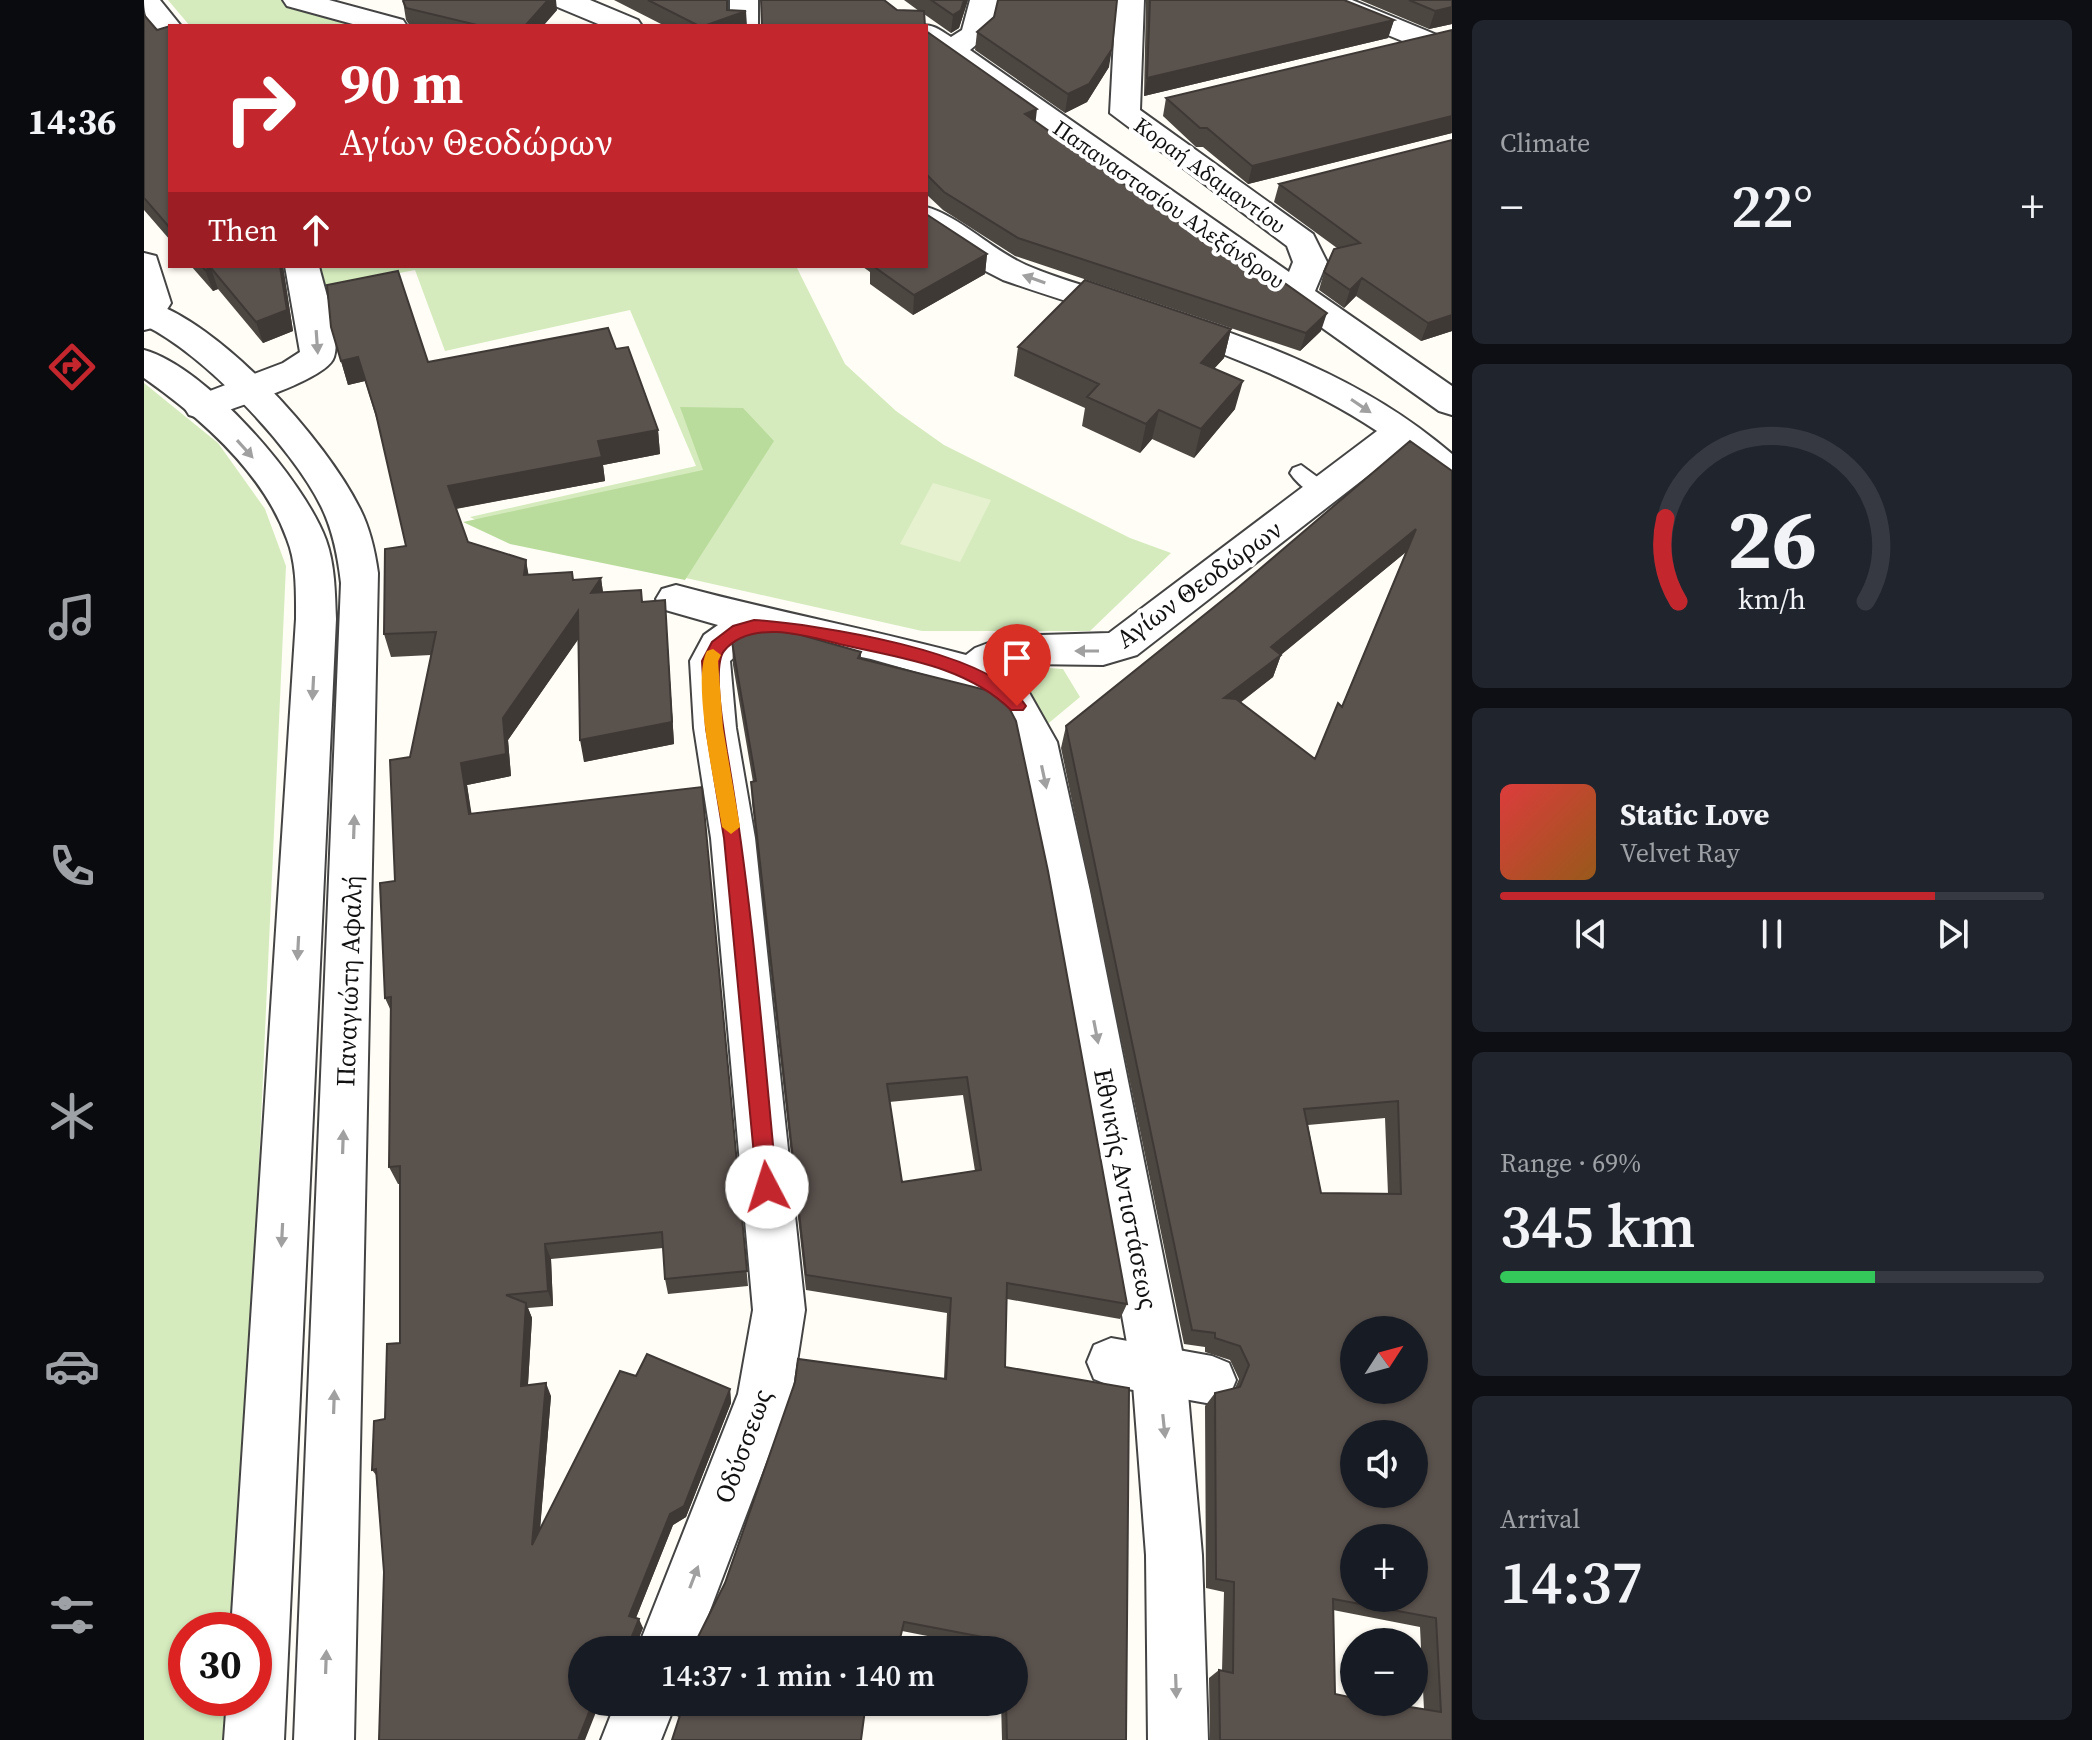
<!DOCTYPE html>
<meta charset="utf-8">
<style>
body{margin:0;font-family:"Source Serif 4",serif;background:#20242c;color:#f1f3f6;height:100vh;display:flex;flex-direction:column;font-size:30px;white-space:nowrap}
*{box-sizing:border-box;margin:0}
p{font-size:26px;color:#9ea1a6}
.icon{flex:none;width:44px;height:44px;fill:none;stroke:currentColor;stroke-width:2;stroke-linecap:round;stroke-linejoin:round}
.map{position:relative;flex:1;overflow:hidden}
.side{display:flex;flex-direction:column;gap:20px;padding:20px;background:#0d0f14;width:640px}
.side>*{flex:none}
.guide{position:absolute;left:24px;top:24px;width:760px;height:244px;border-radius:0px;box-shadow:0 2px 6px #0004;background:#c4262e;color:#fff;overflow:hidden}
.needle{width:52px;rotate:54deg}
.buttons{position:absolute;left:1196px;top:1316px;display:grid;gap:16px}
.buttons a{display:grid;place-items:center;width:88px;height:88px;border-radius:50%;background:#171b24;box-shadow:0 2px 6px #0004;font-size:40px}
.speed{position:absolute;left:24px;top:1612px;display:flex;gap:16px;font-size:40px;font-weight:700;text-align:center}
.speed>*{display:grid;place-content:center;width:104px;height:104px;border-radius:50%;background:#171b24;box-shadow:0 2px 6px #0004;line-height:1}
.speed .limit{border:12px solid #d22;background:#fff;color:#111}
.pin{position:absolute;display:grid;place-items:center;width:68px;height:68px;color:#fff;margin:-82px -34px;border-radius:50% 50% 50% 0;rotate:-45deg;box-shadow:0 0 8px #0007}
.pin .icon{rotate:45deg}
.me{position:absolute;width:88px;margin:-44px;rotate:355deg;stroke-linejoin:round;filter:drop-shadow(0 0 6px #0008)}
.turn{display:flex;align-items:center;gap:28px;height:168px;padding:0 40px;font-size:36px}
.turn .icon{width:104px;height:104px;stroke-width:2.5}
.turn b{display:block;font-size:56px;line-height:68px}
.then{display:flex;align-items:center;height:76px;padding:0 40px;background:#0003;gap:16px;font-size:30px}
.big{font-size:60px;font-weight:600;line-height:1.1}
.side .tile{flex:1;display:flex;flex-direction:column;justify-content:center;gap:12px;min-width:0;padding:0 28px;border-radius:12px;background:#20242c}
.side .dial{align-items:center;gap:0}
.dial svg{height:208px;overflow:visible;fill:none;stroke:#363941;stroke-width:7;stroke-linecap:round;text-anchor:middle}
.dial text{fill:#f1f3f6;stroke:none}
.song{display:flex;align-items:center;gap:24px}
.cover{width:96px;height:96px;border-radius:12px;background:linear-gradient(135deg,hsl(0 70% 55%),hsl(30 70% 35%))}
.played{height:8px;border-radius:4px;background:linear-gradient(90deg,#c4262e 80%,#363941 80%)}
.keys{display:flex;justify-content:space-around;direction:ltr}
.heat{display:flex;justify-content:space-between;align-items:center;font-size:44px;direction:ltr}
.charge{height:12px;border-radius:6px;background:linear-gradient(90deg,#34c759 69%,#363941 0)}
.trip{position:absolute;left:424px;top:1636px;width:460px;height:80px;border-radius:40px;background:#171b24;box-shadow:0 2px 6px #0004;font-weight:600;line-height:80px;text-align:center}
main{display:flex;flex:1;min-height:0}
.tab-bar{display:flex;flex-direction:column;width:144px;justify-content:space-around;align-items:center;background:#090b0e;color:#9ea1a6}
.tab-bar .icon{width:56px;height:56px}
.tab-bar .current{color:#c4262e}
.tab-bar b{font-size:36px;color:#f1f3f6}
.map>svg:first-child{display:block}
</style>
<main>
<nav class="tab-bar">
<b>14:36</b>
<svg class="icon current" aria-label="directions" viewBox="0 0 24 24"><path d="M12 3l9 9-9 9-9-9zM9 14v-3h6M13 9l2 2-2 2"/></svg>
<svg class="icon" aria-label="music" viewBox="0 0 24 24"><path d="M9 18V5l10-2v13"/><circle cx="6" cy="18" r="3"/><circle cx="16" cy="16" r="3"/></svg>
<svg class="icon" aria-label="phone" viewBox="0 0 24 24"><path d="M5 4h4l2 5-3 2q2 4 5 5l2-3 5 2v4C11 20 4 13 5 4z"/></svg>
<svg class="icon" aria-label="climate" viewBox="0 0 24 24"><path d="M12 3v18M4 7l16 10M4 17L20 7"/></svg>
<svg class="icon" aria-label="car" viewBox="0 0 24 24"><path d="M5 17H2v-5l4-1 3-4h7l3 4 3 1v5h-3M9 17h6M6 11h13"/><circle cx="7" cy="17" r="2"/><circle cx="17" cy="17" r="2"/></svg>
<svg class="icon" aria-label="filters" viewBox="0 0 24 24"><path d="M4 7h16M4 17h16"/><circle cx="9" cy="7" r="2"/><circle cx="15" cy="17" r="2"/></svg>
</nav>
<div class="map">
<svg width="1308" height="1740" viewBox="0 0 1308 1740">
<rect width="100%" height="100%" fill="#fffdf5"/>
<!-- green -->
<path fill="#d5ebbd" d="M24 0H143L234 26H46Z
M170 266H652L701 364 752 411 800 445 986 538 1027 553 946 631H778L368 539 326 517 552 466 486 310 301 351 271 270 176 288Z
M0 383 74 443 121 509 142 566 94 1630H42V1698H91L89 1740H0Z
M875 666 919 669 936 697 900 727 858 672Z"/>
<!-- forest -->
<path fill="#b9dc9c" d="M536 407 599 408 630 441 541 580 366 544 319 522 559 470Z"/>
<!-- pitch -->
<path fill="#e6f2cf" d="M789 483 847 500 816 562 756 544Z"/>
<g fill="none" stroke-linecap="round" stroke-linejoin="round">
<!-- service casing -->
<g stroke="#444" stroke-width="4">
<path id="service" d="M1157 465 1191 490 1188 495C1172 500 1155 486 1146 473L1149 468Z"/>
</g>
<!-- pedestrian casing -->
<g stroke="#444" stroke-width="4">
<path id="pedestrian" d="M967 1338 1068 1356 1085 1363 1092 1380 1085 1397 1068 1404 967 1386 950 1379 943 1362 950 1345Z"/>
</g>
<!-- minor casing -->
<g stroke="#444" stroke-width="4">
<path id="minor" d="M0 0H16L37 26H26V40C7 35 0 18 0 0Z
M139 0H185L259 20 263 26H216L143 6Z
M407 0H446L494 20 498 26H459L411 6Z
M586 0H614V26H586Z
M826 0H854L845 34 826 50 1145 272 1149 262 1143 246 966 113 972 0H1000L996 110 1169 234 1183 262 1171 291 1308 386V415L1295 411 782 46V26H775C788 23 796 30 807 37L818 30Z
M1169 0H1208L1293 35 1298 41 1293 47H1273L1173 6Z
M782 207C815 216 848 250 882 265 919 281 959 291 998 303 1109 339 1218 376 1308 454V487L1295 483 1257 450 993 655 959 665 882 664 857 671 883 689 913 742 946 891 1042 1371 1058 1555 1064 1740H1004L1002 1555 988 1371 902 891 871 742 855 711 815 684 727 659 641 641H609L586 661 592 728 611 838 661 1310 648 1394 551 1650H493L594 1394 609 1310 567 838 550 728 546 661 560 635 574 625 518 609 512 599 518 589 532 585C628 611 725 629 822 655L831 648 863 636 965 633 1233 431C1120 356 986 324 859 280L824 262 782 232Z
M0 253 12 256 27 303 12 327 0 330Z
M141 266H175C180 288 197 336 190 357 184 379 94 406 71 415L58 419 45 415 40 407 45 399 139 363 156 352Z
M472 1702H532L517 1740H457Z"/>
</g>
<!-- tertiary casing -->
<g stroke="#444" stroke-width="4">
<path id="tertiary" d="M0 300C75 320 182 440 216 509 226 529 231 551 234 573L210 1740H150L197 583C194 557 189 530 177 506 148 447 59 353 0 325Z
M0 350C62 367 160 480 182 540 191 565 191 593 192 619L140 1740H80L83 1698H110V1630H87L152 619C152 593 153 564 143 539 119 472 57 418 0 378Z"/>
</g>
<!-- service -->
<use href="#service" fill="#fff" fill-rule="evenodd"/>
<!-- pedestrian -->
<use href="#pedestrian" fill="#fff" fill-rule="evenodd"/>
<!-- minor -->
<use href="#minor" fill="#fff" fill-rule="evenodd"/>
<!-- tertiary -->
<use href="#tertiary" fill="#fff" fill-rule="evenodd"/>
</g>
<!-- wall -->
<path fill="#4d4742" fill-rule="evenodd" d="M470 0H584V10L603 26H521Z
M760 0H824L815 28 807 33 780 14 753 10 775 11Z
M1002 0H1200L1250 20 1244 38 1000 96Z
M1216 0H1308V24L1285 29Z
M259 1 413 10 399 26H266L262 20Z
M0 15 13 30 26 26V240L0 210Z
M850 17 965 67 943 102 921 113 831 50 833 32Z
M1308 30V133L1104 184 1059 147H1052L1019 116 1022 98Z
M782 31 891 122 1177 331 1156 351 871 256 799 210 782 194Z
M1308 140V331L1277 341 1212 296 1200 308 1175 290 1180 272 1193 248 1130 202 1135 184Z
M843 254 841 274 769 315 726 284V272L719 267 782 266Z
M47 266H139L149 331 119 343 74 289 69 291Z
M187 327 284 362 472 349 514 430 516 454 459 465 461 481 312 509 324 542 382 560 384 575 430 580 457 578 459 592 499 602 521 600 530 744 440 762 434 639 364 740 367 776 323 785 327 814 558 787 604 1286 524 1294 521 1279 519 1248 407 1259 409 1306 384 1308 388 1318 384 1385 407 1396 396 1528 492 1376 586 1389 587 1403 542 1517 529 1525 492 1618 499 1628 492 1645 551 1643 800 1378 803 1313 662 1290 608 803 607 782H609L589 665 588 642 717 652V659L983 1304 976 1319 863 1299 861 1367 982 1740H858L857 1702H870V1650H855L758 1631 753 1650H738L729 1647 438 1650 240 1572 232 1475 228 1470 241 1419 256 1343V1184H254L245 1167 247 1011 241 998 251 881 266 757 287 655 247 657 240 634 262 546 235 427 221 381 204 385ZM819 1095 831 1171 758 1182 745 1102Z
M1087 329 1080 358 1070 368 1091 409 1050 458 1008 439 996 453 938 426 941 408 870 376 874 347Z
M1266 441 1308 1740H1066L1065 1678 1075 1670 1078 1671 1080 1592 1062 1588 1061 1406 1071 1393 1091 1388 1095 1379 1086 1360 1061 1352V1347L1040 1344 917 748 922 726 1090 591ZM1262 552 1198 706 1171 759 1096 703 1129 677 1137 655ZM1241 1118 1244 1194 1177 1193 1164 1125ZM1189 1610 1276 1627 1280 1710 1191 1694Z
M722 1702 535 1717 530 1715 527 1708Z"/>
<!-- shaded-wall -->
<path fill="#3f3936" d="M404 0H412L413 10 399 26H381Z
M583 0 584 18 602 11 603 26H560Z
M820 0H824L815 28 807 33 809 15Z
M1308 7V24L1285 29 1291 11Z
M1250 20 1244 38 1000 96 1003 78Z
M968 49 965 67 943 102 921 113 924 94Z
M893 109 891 127 881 114Z
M1308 116V133L1104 184 1108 166Z
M843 254 841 274 769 315 770 295Z
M136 266H139L149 331 119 343 112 322Z
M67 268 74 289 69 291 61 270Z
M1218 278 1212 296 1200 308 1206 290Z
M1183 313 1177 331 1156 351 1162 333Z
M1308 315V331L1277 341 1284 323Z
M1087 329 1080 358 1050 391 1057 363Z
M214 357 221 381 204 385 197 361Z
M1099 381 1091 409 1050 458 1057 429Z
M1015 410 1008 439 996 453 1002 424Z
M514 430 516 454 459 465 461 481 310 509 304 486 454 441Z
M1272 529 1262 552 1134 657 1137 655 1129 677 1073 720 1080 698 1127 647Z
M382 560 386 583 380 575Z
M457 578 460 601 447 593Z
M521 600 530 744 440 762 436 740Z
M434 611 438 634 364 740 367 776 323 785 331 835 325 814 317 763Z
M401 1244 407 1259 409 1306 404 1291Z
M382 1303 388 1318 383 1399 377 1386Z
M402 1383 407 1396 394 1555 388 1545Z
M586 1389 587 1403 542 1517 529 1525 489 1625 485 1616 526 1514Z
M495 1619 499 1628 490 1649 486 1641Z
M449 1702H456L441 1740H434Z"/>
<!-- building -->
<path fill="#5a524d" stroke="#3f3936" stroke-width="2" fill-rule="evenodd" d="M260 0H404L381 26H337L262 8 259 1Z
M504 0H583V10L602 11 560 26H555Z
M617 0H740L753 10 780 11 781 26H618Z
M787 0H820L817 10 809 15Z
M854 0H973L968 49 945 84 924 94 833 32 850 17Z
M1006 0H1200L1250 20 1003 78Z
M1265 0H1308V7L1291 11Z
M0 15 13 30 26 26V228L0 198Z
M1308 30V116L1108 166 1063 128H1056L1022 98Z
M782 31 893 109 881 114 1103 271 1118 267 1183 313 1162 333 874 238 800 192 782 174Z
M1308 140V315L1284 323 1218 278 1206 290 1180 272 1190 249 1216 243 1135 184Z
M782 214 843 254 770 295 729 266H782Z
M58 266H136L143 310 112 322 67 268 61 270Z
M254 271 284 362 464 328 472 349 484 347 514 430 454 441 458 457 304 486 324 542 382 560 380 575 428 572 429 580 457 578 447 593 497 590 498 602 521 600 528 722 436 740 434 611 359 718 362 754 317 763 325 814 558 787 603 1271 521 1279 518 1232 401 1244 404 1291 362 1295 382 1303 377 1386 402 1383 388 1545 476 1371 492 1376 503 1354 586 1389 540 1506 526 1514 485 1616 495 1619 486 1641 489 1645 551 1643 581 1583 651 1382 654 1359 802 1379 807 1298 662 1275 607 782 612 781 588 642 618 624 717 652 714 658 858 694 872 721 904 871 983 1304 863 1283 861 1367 985 1388 982 1740H863L862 1702H870V1650H861L860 1641 760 1622 754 1647 730 1638 729 1650H438V1702H449L434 1740H235L240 1572 232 1469 228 1470 230 1421 241 1419 243 1344 256 1343V1166L245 1167 247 997 241 998 236 883 251 881 246 760 266 757 292 632 240 634 241 549 262 546 232 414 214 357 197 361 187 327 183 285ZM823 1077 837 1170 758 1182 743 1084Z
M941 280 1087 329 1057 363 1099 381 1057 429 1015 410 1002 424 943 397 955 384 874 347Z
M1266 441 1308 471V1740H1076L1075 1670 1089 1673 1090 1582 1072 1579 1071 1393 1096 1387 1105 1365 1096 1346 1071 1338V1333L1048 1330 922 726 1090 591ZM1272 529 1198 707 1194 703 1171 759 1092 699 1080 698 1137 655 1127 647ZM1254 1101 1257 1194 1177 1193 1160 1109ZM1210 1330H1270V1390H1210ZM1210 1434H1270V1494H1210ZM1210 1538H1270V1598H1210ZM1189 1599 1292 1618 1297 1712 1235 1702H1210V1698L1191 1694Z
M529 1702H722L717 1740H528L537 1712 527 1708Z"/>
<!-- one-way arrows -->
<defs><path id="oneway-solid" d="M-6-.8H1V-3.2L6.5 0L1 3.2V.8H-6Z" transform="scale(2)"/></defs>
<g fill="#a0a0a0">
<use href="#oneway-solid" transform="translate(890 279) rotate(-161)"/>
<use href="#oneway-solid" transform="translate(173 342) rotate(86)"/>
<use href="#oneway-solid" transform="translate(1217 406) rotate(34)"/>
<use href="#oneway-solid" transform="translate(101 449) rotate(48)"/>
<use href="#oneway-solid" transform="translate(943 651) rotate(-180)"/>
<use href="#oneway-solid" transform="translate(169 688) rotate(93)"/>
<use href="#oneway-solid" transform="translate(900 777) rotate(78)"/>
<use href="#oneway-solid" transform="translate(210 827) rotate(-88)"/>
<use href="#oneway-solid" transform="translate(154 948) rotate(93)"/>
<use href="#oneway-solid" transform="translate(952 1032) rotate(79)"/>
<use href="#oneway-solid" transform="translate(199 1142) rotate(-88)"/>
<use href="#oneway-solid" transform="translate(138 1235) rotate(93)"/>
<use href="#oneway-solid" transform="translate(190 1402) rotate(-88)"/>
<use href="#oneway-solid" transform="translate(1020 1426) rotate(84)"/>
<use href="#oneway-solid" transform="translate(550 1577) rotate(-69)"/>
<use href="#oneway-solid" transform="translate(182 1662) rotate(-88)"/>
<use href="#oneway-solid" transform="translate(1032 1686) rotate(88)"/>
</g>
<!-- route -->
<path fill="#c4262e" stroke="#7f191e" stroke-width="2" d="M610 620C671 624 849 651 882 706L879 710H867C821 665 755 658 695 644 661 635 606 619 580 651 568 666 580 732 583 752 608 896 619 1042 633 1187L630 1194 623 1196 616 1194 613 1187 580 838 562 728 558 661 568 642 589 626Z"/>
<!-- slow -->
<path fill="#f59e0b" d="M569 649 577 655 574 661 579 728 596 827 587 834 578 827C572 790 547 680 563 651Z"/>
<g text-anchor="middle" stroke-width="8" stroke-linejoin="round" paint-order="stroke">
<!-- far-street labels -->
<g font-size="22" fill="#111" stroke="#fff">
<text transform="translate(1066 175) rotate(36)" y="8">Κοραή Αδαμαντίου</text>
<text transform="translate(1025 204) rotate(35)" y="8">Παπαναστασίου Αλεξάνδρου</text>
</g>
<!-- street labels -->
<g font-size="26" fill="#111" stroke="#fff">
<text transform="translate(1055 584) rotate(-36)" y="9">Αγίων Θεοδώρων</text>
<text transform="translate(205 981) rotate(-88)" y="9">Παναγιώτη Αφαλή</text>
<text transform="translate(982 1189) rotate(79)" y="9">Εθνικής Αντιστάσεως</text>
<text transform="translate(599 1446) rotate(-70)" y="9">Οδύσσεως</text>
</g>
</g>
</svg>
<div class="buttons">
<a><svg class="needle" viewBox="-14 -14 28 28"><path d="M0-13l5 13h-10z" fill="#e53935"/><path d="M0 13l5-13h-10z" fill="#9ea1a6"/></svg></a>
<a><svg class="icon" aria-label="sound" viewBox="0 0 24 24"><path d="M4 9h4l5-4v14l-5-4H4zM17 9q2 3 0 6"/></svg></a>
<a>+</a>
<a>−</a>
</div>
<div class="speed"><div class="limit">30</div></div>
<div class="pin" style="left:873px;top:706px;background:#d93025"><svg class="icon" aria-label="arrive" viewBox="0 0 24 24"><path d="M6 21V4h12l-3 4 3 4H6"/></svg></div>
<svg class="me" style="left:623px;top:1187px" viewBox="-20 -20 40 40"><circle r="19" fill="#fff"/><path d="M0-13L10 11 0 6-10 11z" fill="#c4262e"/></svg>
<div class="trip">14:37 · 1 min · 140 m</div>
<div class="guide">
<div class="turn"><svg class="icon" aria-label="right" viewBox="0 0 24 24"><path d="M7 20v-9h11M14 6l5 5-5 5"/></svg><div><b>90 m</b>Αγίων Θεοδώρων</div></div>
<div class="then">Then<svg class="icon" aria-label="ahead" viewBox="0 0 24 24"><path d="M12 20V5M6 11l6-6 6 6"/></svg></div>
</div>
</div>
<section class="side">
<div class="tile"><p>Climate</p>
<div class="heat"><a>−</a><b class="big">22°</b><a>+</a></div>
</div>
<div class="tile dial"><svg viewBox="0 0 100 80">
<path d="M14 69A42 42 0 1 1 86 69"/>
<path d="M14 69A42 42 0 0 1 9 37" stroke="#c4262e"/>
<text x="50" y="56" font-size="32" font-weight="700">26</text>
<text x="50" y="72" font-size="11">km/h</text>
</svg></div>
<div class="tile">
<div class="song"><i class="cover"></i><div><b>Static Love</b><p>Velvet Ray</p></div></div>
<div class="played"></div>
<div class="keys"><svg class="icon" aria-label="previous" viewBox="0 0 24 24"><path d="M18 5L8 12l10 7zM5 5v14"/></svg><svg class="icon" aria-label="pause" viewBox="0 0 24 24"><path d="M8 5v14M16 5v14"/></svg><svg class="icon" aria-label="next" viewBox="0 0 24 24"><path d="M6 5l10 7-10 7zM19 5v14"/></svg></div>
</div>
<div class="tile"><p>Range · 69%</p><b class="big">345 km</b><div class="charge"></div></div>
<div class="tile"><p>Arrival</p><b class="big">14:37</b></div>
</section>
</main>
